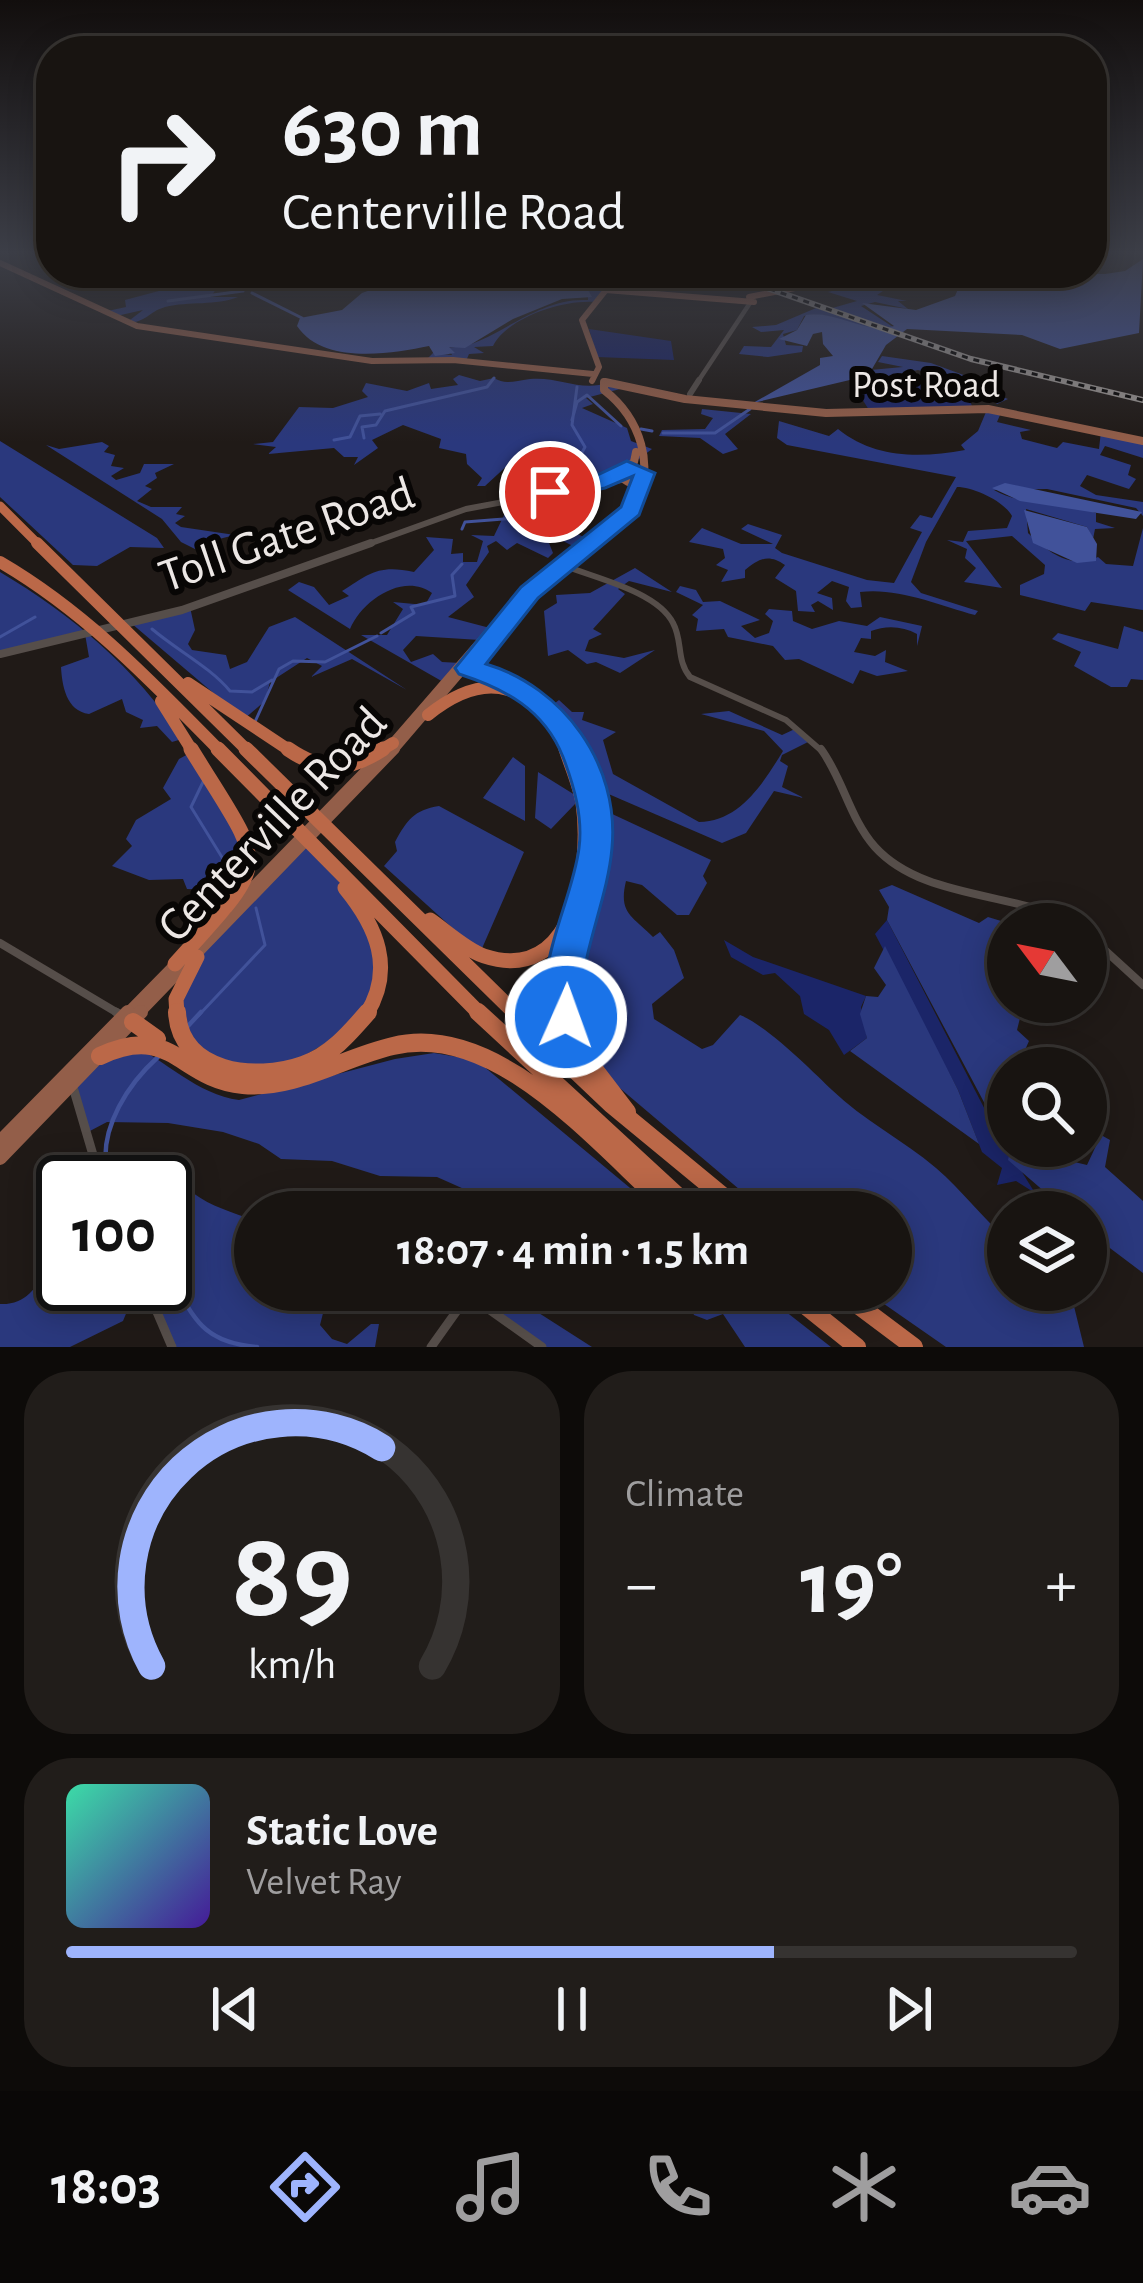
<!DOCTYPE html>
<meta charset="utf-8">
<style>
body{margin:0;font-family:"Alegreya Sans",sans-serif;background:#211d1a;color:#f1f3f6;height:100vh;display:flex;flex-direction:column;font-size:45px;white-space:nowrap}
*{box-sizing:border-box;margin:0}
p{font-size:39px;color:#9f9e9f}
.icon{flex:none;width:66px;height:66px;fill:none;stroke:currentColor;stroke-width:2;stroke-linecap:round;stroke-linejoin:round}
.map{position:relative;height:1347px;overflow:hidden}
.sheet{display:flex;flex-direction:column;gap:24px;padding:24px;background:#0d0b09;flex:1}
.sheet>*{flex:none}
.top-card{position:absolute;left:36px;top:36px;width:1071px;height:252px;border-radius:48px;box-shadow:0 6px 30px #0003,0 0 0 3px #363331;background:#181411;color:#f1f3f6;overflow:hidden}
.needle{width:78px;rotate:302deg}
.buttons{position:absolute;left:987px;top:903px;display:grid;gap:24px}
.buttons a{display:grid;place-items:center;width:120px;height:120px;border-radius:50%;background:#181411;box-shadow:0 6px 30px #0003,0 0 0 3px #363331;font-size:60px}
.speed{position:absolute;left:36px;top:1155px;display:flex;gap:24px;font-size:60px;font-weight:700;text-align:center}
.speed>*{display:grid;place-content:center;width:156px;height:156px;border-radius:50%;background:#181411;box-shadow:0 6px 30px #0003,0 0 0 3px #363331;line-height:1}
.speed .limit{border:6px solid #111;border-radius:18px;background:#fff;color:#111}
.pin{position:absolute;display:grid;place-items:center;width:102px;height:102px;color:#fff;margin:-51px;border:6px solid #fff;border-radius:50%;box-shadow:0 3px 12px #0007}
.me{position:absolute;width:132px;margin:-66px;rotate:2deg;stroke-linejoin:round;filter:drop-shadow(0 0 9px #0008)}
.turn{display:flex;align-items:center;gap:42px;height:252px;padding:0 48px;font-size:54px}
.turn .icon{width:156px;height:156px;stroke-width:2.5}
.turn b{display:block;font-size:84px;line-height:102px}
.big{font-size:90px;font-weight:700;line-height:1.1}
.sheet .widget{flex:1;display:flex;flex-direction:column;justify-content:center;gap:18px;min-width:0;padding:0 42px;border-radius:48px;background:#211d1a}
.sheet .dial{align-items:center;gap:0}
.dial svg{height:312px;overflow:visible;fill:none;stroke:#363331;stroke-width:7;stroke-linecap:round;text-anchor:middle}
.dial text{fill:#f1f3f6;stroke:none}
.song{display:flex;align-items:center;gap:36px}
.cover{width:144px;height:144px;border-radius:18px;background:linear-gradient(135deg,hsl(160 70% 55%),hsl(260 70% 35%))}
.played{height:12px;border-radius:6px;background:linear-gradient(90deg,#9eb4fd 70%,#363331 70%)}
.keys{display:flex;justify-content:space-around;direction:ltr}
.heat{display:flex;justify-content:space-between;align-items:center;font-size:66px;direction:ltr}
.sheet .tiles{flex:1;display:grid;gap:24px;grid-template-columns:1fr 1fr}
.widget:last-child{grid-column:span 2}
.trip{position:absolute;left:234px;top:1191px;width:678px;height:120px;border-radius:60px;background:#181411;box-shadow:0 6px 30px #0003,0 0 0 3px #363331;font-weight:700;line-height:120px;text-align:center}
.tab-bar{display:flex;height:192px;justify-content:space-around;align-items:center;background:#0a0807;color:#9f9e9f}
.tab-bar .icon{width:84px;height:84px}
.tab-bar .selected{color:#9eb4fd}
.tab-bar b{font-size:54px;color:#f1f3f6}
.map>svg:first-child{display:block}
</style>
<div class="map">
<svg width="1143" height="1347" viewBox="0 0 1143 1347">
<rect width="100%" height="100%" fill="#201a17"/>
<!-- green -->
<path fill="#1b2568" d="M589 329 671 341 674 360 597 357Z
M914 372 932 384 965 388 972 406 869 410 859 394Z
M887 920 995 1129 1035 1193 1016 1181 997 1185 1002 1168 982 1152 958 1090 875 934Z
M724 940 753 957 866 996 861 1007 867 1038 844 1055 829 1030 804 1014 800 996 775 973 763 975 731 957Z"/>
<!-- forest -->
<path fill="#2a387d" d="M518 273H585L611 287 596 302C561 299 506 319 493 346L474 347 484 353 469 354 466 361 426 360 433 353 452 355 448 347C489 351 531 297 588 300V289L577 280 510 278Z
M874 273 898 279 876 286 883 291 877 295 907 301H898L908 309 875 302 861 306 893 327C864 337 835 309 804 316L797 330 783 334 786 345 803 346 802 352 768 357 739 354 744 346 771 347 784 330 761 332 752 327 776 325 816 308 884 330 829 309 857 301 828 292 882 278Z
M204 279 222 282 210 297H238C216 306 189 301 165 307 146 313 148 322 126 323L143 310 112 317 103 312 126 307 125 300Z
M882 356 931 363 969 377 966 383 1008 399 997 404 988 392H971L973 399H966L950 387 949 378 918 370 884 377 870 370 903 367 878 362Z
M459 375 480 381 494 378C505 385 514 381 530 379 559 376 582 393 609 382L620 389 586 398 593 404 582 408 627 428 631 441 652 449 610 481 552 492 554 482 541 478 545 469 511 462 485 486H477L482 478 467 464 466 454 439 448 441 439 403 425 372 440 378 448 354 465 358 457H344L334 448 268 454 276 447 253 444 273 442 299 407 333 408 368 397 362 391 366 383 407 391 429 383 431 389 458 385 453 379Z
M702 409 751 414 725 434 738 449 723 454 700 438 659 436 662 430 705 429 713 418 701 414Z
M986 412 1000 415 997 422 1031 430 1020 432 1022 439 1057 448 1063 442 1099 449 1101 431 1143 441V458L1105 446 1100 455 1131 465 1128 475 1136 479 1129 489 1087 475 1080 486 1096 495 1143 502V516L1136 508 1047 489 994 490C1025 508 1063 500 1096 513V522L1115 528 1095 529 1093 539 1087 527 1026 509 1028 533C1048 552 1071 570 1098 557L1106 564 1133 566 1143 528V610L1091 602 1085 611 1020 595V585L1044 574 1045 565 1012 536 966 541 1002 588 964 582 976 568 965 558 967 549 947 540 963 542 968 531 1007 528 1012 516C1004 501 973 487 957 487L926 542 911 582 921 593 978 611 975 615C939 605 896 587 860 592L862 607 851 608 846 601 849 587 832 581 817 593 832 598 833 610 818 601 811 605 815 612 798 611 796 591 775 578 785 565C768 553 759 559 745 570V578L721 582 728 570 716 565 725 558 723 549 689 542 702 528 741 544H773L741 529 748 524 782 535 775 548 782 553 867 580 894 583 922 532 910 528 920 515 932 518 956 477 787 445 777 438 779 421 829 436 838 429C875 459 921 458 965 450L961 445 978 431Z
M0 441 157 538 164 548 130 547 97 566 73 565 0 497Z
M102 442 109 446 104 452 115 455 111 466 124 468 111 476 116 480 140 473 144 464H174L155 473 157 478 145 486 152 489 137 501 151 507H182L176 514 185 516 175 523 181 527 235 535 207 542 219 551 201 552 181 542 162 519 46 445 59 449Z
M536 494 545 503 594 512 574 532 593 542 581 550 557 538 549 543 553 553 548 558 517 543 507 550 496 541 487 546 489 552 466 585 474 597 448 617 490 628 480 640 416 636 403 650 411 662 433 654 442 662 461 663 445 683 361 635H387L403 609 393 602 425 605 432 593C404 572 362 600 350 629L288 590 299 582 314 587 329 605 349 596 342 591C369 574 378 564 414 572L434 550 426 537 453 539 451 554 463 553V562H477L483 541 471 535 494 536 505 513 526 506 528 495Z
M635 568 672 592 629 581 618 589 625 594 593 629 602 634 589 640 585 651 624 658 655 650 620 673 596 662 587 664 568 650 548 656 544 611 557 603 556 595 590 593Z
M0 572C72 615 136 668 182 739L172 742 157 726 140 728 143 720 126 712 122 699 89 714C66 711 62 685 61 667L89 657 85 634 0 654Z
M680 586 696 590 703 602 720 601 760 620 741 626 755 638 769 633 773 621 765 614 769 609 792 611 793 621 812 629 839 621 867 626 880 617 922 626 917 646V634C903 626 886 625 871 631V639L861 638 854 652 875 656 886 650 885 662 908 671 877 676 860 670 853 684 799 659 785 660 773 646 728 637 724 629 696 631 698 619 692 615 703 605 676 592Z
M190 607 195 630 188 644 192 650 226 655 230 669 247 662 269 627 295 617 407 690 352 659 311 677 322 666 307 658 270 682 265 701 244 719 131 623Z
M1124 626 1143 632V680L1131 679 1127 687H1111L1074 666 1081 652 1052 639 1058 633 1118 649Z
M559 700 572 712H584L582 720 616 732 603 740 613 774 699 822C740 822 764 782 783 751L764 731 701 714 729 711 782 735 797 728 812 740 782 755 780 761 788 766 782 787 804 798 774 791 746 833 722 843 590 786 570 739 547 709Z
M190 753 246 848 235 891 187 889 183 879 149 880 112 866 132 846 126 839 136 820 171 799 163 788 179 759Z
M513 757 525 766V821L483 798Z
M538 772 575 795V804L551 829 535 818Z
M439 806 524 852 480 953 384 866 397 851 395 842C407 820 414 810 439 806Z
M595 806 711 860 703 876 707 883 689 915H677L642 885 626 881C618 914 633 916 653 937L660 932 674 950 684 978 652 1004 654 1019 702 1049 713 1045 740 1015C766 1025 811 1070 832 1090 863 1120 903 1140 936 1168 962 1190 982 1218 1008 1240V1290H1070L1084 1347H946L864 1290H891V1212H766L589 1062 565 974 592 874Z
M308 845 362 908 381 942 365 1019 273 1075 194 1053 175 997 198 956Z
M892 885 979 923 988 917 1011 924 1008 1002H1024L1017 1030 1029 1041 1017 1068H1008V1146L1087 1165 1101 1135 1110 1140 1105 1167 1143 1201V1273L1086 1230V1212H1068L1008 1160 1010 1151 887 920 889 907 879 890Z
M885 946 958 1090 979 1144 850 1051 867 1038 860 1014 866 996 878 997 886 985 874 968Z
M126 1041C165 1060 198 1095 239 1100L395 1059 434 1053 476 1060 659 1212H542L505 1192 473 1193 437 1177 380 1176 332 1161 281 1159 259 1144 223 1132 168 1123 107 1122 88 1132 73 1087Z
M193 1193C212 1207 230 1211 255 1221V1290H329L320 1325 332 1339 347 1344 371 1324H379L375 1347H172L147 1291 130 1304 123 1321 70 1347H0V1304C39 1306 45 1263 63 1239V1284H165V1197Z
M468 1290H503L592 1347H542L470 1298Z
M683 1290H758L831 1347H745L723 1314 707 1320 694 1315Z"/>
<!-- water -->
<path fill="#41529a" d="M1143 259 1139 333 1060 349 1022 335 907 329 886 345 872 369 854 379 753 403 820 365V358L833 356 823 344 822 332 813 334 807 346 779 339 797 330 806 315C837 310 867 336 894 326L862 303 916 310 955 296 965 273 1105 274 1125 271Z
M458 274 570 277 584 283 592 297 562 299 513 319 465 348 449 347 455 353 435 356 429 346C391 354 323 365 297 326L300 318 342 310 362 293 402 279Z
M1005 483 1142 512 1136 519 1020 501 992 488Z
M1024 510 1087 527 1097 544 1096 561 1077 563 1033 543Z"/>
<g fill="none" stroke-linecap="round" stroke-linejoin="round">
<!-- stream-far1 -->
<path stroke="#41529a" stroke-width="3" d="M248 288 246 280 262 273
M252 293 302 318
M168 301 243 291
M572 420 577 402 587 395 621 426
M641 429 652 431
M663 433H715L750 409
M364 438 362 427 376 425 385 411 487 387 494 378
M334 440 350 437 360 416 380 414
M549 490 587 466 579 458 585 447 572 425 577 387
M462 529 465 522 516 518 535 497
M152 629C178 651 210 667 230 691L252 692 272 680
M381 633 414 613 411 607 455 596 452 575 462 564
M0 637 35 617
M254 724 279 669 293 661 325 662 377 636
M204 780 191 807 236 880
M199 1015 265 945 256 908"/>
<!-- stream -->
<path stroke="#41529a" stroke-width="4.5" d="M188 1026 201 1012
M125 1182 106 1167C101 1126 128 1084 158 1057
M165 1268C194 1315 198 1342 257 1347"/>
<!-- tertiary-far3 -->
<path stroke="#564e4a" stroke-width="3" d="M806 279 828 273"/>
<!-- tertiary-far2 -->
<path stroke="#564e4a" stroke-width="6" d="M563 565C594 578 657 591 673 623 683 641 676 660 690 677L786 720 823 752"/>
<!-- tertiary-far1 -->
<path stroke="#564e4a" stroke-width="8" d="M821 749C843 779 850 819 875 847 923 900 1014 891 1074 924
M1086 933 1143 985
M0 943 121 1015"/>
<!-- tertiary -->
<path stroke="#564e4a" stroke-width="9" d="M116 1012 121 1015
M73 1087 101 1182
M145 1284 172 1347
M431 1347 461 1305 476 1300 542 1347"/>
<!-- secondary-far2 -->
<path stroke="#564e4a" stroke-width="4.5" d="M697 383 750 303"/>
<!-- secondary-far1 -->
<path stroke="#564e4a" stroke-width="6" d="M690 394 699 380
M363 546 466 509 621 480"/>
<!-- secondary -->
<path stroke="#564e4a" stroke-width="8" d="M0 654 182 610 371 543"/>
<!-- primary-far4 -->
<path stroke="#935e49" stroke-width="6" d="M0 263 137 326 372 361 453 360 593 374
M585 273 615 286
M617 286 630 273
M606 290 754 302
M749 297 795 288 809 273
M592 381 599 367 582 320 606 290"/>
<!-- primary-far3 -->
<path stroke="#935e49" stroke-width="8" d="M605 382 685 399 826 413 988 409 1143 441
M636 452 634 462 617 475 628 482 642 480
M587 546C600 535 622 523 631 509 659 468 639 417 604 390V382"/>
<!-- primary-far2 -->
<path stroke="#935e49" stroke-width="9" d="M391 745 529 586
M392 752 529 592 590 543"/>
<!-- primary-far1 -->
<path stroke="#935e49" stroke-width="10" d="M232 908 379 757
M125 1015 177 962
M138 1015 395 749"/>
<!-- primary -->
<path stroke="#935e49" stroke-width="14" d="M0 1142 128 1012
M0 1158 141 1012"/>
<!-- motorway-far3 -->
<path stroke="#bb6848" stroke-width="9" d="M0 506 40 546"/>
<!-- motorway-far2 -->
<path stroke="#bb6848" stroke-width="12" d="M37 543 249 752
M0 562C86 612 152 682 221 752
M468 667 521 686
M188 683 292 752
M161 701 193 752
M428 715C489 666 534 685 567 752
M378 752 393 743"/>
<!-- motorway-far1 -->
<path stroke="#bb6848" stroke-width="15" d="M218 749 481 1015
M246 749 517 1015
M288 749C323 773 347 772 383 749
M345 888C377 927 395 969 366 1015
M430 920C446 931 466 950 484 956 575 986 592 865 583 803 580 785 572 767 566 749
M175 964C274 854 267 873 191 749
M177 1015 176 999 197 957
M567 1015C552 942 600 868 591 790"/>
<!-- motorway -->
<path stroke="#bb6848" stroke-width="18" d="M177 1012C180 1073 255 1082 303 1065 331 1055 349 1034 368 1012
M478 1012 695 1212
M514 1012 611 1104 742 1212
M567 1012 581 1052 627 1112
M133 1022 157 1039
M100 1056C173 1022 179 1079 243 1085 295 1090 344 1057 393 1046 499 1020 601 1149 674 1212
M786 1290 857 1347
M838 1290 914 1347"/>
<!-- rail casing -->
<g stroke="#989390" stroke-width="6">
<path id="rail" d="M724 273 971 359 1143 400"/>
</g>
<!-- rail -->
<use href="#rail" stroke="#080605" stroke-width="3" stroke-dasharray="6" stroke-linecap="butt"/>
</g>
<!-- sky -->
<linearGradient id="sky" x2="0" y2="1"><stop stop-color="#120e0d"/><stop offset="0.57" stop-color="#3c3e47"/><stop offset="1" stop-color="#3c3e47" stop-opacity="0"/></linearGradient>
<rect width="1143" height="442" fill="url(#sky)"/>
<!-- route -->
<path fill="#1a73e8" stroke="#114b97" stroke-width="3" d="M627 461 655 473 639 515 538 598 486 664C563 687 620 764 612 848 609 884 595 921 587 957 582 981 590 1007 580 1029L566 1034 553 1029C528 973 572 905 579 848 583 817 574 786 563 757 544 709 505 689 459 674L455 668 521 587 621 507 633 476 605 488 550 499 539 492 543 487 591 478Z"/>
<g text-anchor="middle" stroke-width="12" stroke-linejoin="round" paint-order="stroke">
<!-- far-street labels -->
<g font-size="39" fill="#ece7e5" stroke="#080605">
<text x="926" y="397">Post Road</text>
</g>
<!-- street labels -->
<g font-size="48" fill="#ece7e5" stroke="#080605">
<text transform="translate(286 533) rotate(-19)" y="17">Toll Gate Road</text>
<text transform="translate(271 823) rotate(-46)" y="17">Centerville Road</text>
</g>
</g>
</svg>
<div class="buttons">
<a><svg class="needle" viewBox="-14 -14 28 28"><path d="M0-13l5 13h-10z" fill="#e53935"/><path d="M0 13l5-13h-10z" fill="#9f9e9f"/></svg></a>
<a><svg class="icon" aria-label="search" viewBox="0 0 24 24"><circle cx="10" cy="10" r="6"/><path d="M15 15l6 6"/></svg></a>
<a><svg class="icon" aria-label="layers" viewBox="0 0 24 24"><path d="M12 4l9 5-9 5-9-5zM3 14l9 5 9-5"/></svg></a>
</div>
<div class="speed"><div class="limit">100</div></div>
<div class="pin" style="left:550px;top:492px;background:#d93025"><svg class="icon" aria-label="arrive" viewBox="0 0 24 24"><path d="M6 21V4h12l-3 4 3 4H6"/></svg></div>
<svg class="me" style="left:566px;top:1017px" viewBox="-20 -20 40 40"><circle r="17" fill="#1a73e8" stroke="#fff" stroke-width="3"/><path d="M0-11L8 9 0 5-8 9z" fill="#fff"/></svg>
<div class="trip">18:07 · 4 min · 1.5 km</div>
<div class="top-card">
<div class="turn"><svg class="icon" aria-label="right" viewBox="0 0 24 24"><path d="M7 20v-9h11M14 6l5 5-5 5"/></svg><div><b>630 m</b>Centerville Road</div></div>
</div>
</div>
<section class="sheet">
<div class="tiles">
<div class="widget dial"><svg viewBox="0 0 100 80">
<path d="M14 69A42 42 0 1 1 86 69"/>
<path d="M14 69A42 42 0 0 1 73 13" stroke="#9eb4fd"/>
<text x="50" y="56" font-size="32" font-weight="700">89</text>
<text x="50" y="72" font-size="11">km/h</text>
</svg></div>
<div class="widget"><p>Climate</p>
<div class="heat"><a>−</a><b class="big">19°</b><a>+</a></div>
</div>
<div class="widget">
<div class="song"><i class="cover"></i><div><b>Static Love</b><p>Velvet Ray</p></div></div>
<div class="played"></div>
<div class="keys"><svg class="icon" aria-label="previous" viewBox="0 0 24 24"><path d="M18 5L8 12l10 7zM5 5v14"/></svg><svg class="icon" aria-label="pause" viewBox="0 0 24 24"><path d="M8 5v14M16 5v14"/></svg><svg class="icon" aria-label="next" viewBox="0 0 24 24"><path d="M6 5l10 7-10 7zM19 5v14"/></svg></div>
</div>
</div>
</section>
<nav class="tab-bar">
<b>18:03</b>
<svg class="icon selected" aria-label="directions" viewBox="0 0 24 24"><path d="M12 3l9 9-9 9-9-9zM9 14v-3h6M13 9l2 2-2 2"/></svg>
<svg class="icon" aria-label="music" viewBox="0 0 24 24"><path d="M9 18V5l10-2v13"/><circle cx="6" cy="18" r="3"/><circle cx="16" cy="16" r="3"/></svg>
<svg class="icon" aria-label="phone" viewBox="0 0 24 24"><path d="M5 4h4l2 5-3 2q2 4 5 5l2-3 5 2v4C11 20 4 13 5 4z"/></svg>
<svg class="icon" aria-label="climate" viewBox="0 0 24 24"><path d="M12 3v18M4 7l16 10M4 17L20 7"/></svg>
<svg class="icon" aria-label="car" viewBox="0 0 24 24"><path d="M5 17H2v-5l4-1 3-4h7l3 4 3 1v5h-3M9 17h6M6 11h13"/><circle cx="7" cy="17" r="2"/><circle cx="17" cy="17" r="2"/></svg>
</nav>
